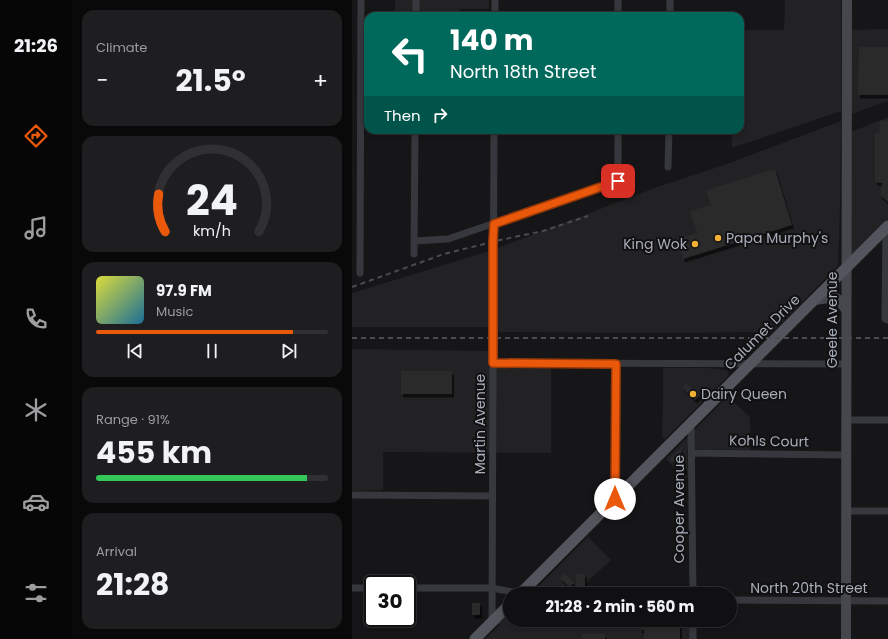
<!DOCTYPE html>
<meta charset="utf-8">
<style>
body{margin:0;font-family:Poppins,sans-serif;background:#1e1e20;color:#f1f3f6;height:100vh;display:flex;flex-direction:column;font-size:15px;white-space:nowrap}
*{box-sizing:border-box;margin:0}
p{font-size:13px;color:#9c9d9f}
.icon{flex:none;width:22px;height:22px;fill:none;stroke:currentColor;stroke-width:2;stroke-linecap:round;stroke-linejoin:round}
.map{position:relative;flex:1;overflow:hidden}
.drawer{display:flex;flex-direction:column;gap:10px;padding:10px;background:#09090a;width:280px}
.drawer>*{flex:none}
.hud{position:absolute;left:12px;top:12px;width:380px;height:122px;border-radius:12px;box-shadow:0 2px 6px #0003,0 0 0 1px #303032;background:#00695c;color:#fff;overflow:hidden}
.speed{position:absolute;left:12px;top:575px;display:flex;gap:8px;font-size:20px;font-weight:700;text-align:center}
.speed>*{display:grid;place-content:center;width:52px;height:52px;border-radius:50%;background:#101012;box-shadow:0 2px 6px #0003,0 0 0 1px #303032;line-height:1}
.speed .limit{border:2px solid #111;border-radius:6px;background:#fff;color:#111}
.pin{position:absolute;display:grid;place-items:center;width:34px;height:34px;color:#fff;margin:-17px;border-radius:8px;box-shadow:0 2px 6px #0006}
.me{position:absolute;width:44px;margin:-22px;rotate:0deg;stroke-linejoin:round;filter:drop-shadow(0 0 3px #0008)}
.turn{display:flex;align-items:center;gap:14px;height:84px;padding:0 20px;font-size:18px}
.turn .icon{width:52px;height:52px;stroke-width:2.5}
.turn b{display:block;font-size:28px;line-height:34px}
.then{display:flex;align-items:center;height:38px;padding:0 20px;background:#0003;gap:8px;font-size:15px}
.big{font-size:30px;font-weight:700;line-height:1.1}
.drawer .card{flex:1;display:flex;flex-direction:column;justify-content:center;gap:6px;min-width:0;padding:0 14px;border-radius:12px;background:#1e1e20}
.drawer .dial{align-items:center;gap:0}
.dial svg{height:104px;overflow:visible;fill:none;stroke:#303032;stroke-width:7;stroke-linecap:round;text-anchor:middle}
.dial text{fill:#f1f3f6;stroke:none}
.song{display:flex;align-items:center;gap:12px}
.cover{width:48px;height:48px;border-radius:6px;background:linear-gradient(135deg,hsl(60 70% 55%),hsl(200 70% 35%))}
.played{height:4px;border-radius:2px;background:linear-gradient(90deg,#ea580c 85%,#303032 85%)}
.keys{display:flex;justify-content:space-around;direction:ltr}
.heat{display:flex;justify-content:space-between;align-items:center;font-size:22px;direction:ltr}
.charge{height:6px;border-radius:3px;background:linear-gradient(90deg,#34c759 91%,#303032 0)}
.trip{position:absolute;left:151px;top:587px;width:234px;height:40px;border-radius:20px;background:#101012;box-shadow:0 2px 6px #0003,0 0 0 1px #303032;font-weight:700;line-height:40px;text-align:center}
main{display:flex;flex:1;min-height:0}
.dock{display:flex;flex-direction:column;width:72px;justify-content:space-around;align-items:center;background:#060607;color:#9c9d9f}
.dock .icon{width:28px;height:28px}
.dock .selected{color:#ea580c}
.dock b{font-size:18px;color:#f1f3f6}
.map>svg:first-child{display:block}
</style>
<main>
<nav class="dock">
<b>21:26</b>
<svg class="icon selected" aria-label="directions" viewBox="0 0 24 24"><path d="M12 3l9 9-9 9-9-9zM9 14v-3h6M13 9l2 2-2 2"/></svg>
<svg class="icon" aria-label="music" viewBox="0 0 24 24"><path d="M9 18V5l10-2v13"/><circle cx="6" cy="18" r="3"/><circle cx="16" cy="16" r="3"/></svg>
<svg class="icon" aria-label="phone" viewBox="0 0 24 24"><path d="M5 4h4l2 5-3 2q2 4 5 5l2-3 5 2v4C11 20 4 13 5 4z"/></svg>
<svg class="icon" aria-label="climate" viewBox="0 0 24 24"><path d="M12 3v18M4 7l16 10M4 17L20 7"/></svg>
<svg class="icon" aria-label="car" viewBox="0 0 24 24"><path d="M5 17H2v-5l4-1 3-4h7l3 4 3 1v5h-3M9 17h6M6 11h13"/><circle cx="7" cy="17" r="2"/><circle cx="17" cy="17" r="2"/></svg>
<svg class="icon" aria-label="filters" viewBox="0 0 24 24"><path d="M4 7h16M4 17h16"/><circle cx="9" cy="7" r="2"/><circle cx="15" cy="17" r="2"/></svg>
</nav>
<section class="drawer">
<div class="card"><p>Climate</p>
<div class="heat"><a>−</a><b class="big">21.5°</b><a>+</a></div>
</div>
<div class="card dial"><svg viewBox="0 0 100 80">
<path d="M14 69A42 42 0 1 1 86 69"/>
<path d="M14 69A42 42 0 0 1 9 40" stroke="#ea580c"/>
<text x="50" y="56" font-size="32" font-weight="700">24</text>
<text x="50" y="72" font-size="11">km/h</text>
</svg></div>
<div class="card">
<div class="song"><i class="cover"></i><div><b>97.9 FM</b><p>Music</p></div></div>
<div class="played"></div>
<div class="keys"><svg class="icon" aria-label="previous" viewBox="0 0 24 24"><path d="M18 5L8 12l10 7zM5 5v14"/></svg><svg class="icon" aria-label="pause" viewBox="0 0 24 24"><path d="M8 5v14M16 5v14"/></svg><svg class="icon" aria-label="next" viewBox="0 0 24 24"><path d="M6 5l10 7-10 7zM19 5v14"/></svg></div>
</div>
<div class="card"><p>Range · 91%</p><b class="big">455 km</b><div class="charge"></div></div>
<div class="card"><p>Arrival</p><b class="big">21:28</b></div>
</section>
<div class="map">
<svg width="536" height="639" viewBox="0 0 536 639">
<defs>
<filter id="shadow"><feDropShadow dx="2" dy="3.5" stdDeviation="0" flood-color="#0009"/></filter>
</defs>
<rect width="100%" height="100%" fill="#161618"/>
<!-- built -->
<path fill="#222225" d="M43 0H137V9H108V14H67V11H43Z
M433 0H489V111L380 148V130H388V30H432Z
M536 29V101L494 116 495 30Z
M536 117V226L494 269V134Z
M489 121 488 207 486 266 421 332 306 333 145 332V327H0V293L141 250 308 186 372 165Z
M0 349 136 351V367H199V453L31 452V490L0 491Z
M311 368H355L375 370 377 373 375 377 312 440 310 436 311 396Z
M376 396 398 417V450L335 449 336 477 333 478 314 459Z
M236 537 259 560 235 582V594H191L188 593 186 589 187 586Z
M158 604V620H341V639H133L149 624 140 623Z"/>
<!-- building -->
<path fill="#29292c" filter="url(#shadow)" d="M507 47H536V95H506Z
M528 120 536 121V202L528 195 530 183 523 182V133H527Z
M423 169 440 225 331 259 325 239 345 233 338 211 359 205 354 190Z
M49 371H100V394H49Z
M334 383 348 395 343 400 330 388Z
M329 448V459L332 462 330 463 333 467V472H330L318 459Z
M213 573 222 583 217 587 208 578Z
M224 574H233V590H224Z
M120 603H128V615H120Z
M288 620H328V639H292V630H288Z
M230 634H253V639H230Z"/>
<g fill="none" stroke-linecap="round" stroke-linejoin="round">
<!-- street -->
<path stroke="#37383d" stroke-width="7" d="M64 16V0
M143 16V0
M266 16V0
M318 16V0
M316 167 317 130
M534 228 533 319 536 320
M62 241 96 239 266 181V130
M62 254 63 130
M8 273 9 0
M141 363 494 364
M494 420H536
M339 423 341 594
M340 453 494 455
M0 495 140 496
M263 499 264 364
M494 511H536
M0 588H21
M55 588H140L171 594
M378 600 536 601
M341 620V639
M140 623 142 130"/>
<!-- secondary -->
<path stroke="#45474d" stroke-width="10" d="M463 300 483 297 487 300 494 310
M494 639 495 0"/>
<!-- primary -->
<path stroke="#53555c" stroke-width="11" d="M168 594 536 226
M123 639 158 604"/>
<!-- rail -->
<path stroke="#4a4c52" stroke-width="2" stroke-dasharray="5 4" stroke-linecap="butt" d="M0 287 92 254 148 240 191 231 236 216
M0 338H536"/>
</g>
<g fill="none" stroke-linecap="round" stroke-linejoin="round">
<!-- route casing -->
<g stroke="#983908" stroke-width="10">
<path id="route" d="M263 499 264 364 141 363V242L142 224 266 181"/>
</g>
<!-- route -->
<use href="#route" stroke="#ea580c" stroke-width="7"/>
</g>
<!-- markers -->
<g fill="#f2b134" stroke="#111113" stroke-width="1.5">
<circle cx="366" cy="238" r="4"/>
<circle cx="343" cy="244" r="4"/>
<circle cx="341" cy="394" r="4"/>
</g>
<g text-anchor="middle" stroke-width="4" stroke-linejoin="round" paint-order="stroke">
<!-- poi labels -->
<g font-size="14" fill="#a8adb8" stroke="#111113" text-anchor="start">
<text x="374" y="243">Papa Murphy's</text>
<text x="335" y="249" text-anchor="end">King Wok</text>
<text x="349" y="399">Dairy Queen</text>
</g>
<!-- street labels -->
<g font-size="14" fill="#a8adb8" stroke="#111113">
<text transform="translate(480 320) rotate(-90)" y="5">Geele Avenue</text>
<text transform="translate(410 332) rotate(-45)" y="5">Calumet Drive</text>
<text transform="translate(128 424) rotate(-90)" y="5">Martin Avenue</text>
<text transform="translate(417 441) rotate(1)" y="5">Kohls Court</text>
<text transform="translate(327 509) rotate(-90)" y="5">Cooper Avenue</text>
<text x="457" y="593">North 20th Street</text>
</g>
</g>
</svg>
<div class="speed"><div class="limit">30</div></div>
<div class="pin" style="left:266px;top:181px;background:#d93025"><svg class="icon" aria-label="arrive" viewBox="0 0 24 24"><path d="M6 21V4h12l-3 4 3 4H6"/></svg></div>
<svg class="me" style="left:263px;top:499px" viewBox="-20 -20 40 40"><circle r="19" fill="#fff"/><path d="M0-13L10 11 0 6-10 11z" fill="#ea580c"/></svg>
<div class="trip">21:28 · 2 min · 560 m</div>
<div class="hud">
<div class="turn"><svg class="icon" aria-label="left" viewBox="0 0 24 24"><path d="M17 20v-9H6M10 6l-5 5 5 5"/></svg><div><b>140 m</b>North 18th Street</div></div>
<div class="then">Then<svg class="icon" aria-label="right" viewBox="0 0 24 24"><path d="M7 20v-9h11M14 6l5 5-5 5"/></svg></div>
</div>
</div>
</main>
